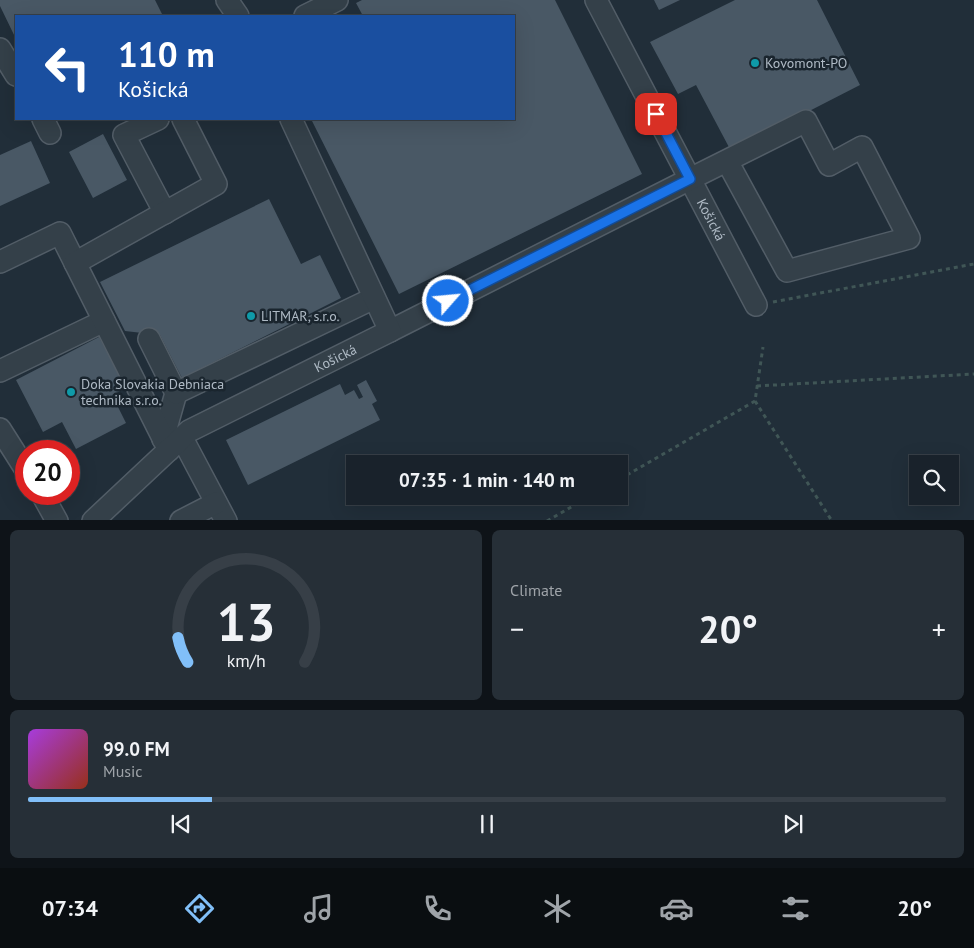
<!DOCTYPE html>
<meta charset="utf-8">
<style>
body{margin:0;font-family:"PT Sans",sans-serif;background:#262f37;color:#f1f3f6;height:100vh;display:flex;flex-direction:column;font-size:19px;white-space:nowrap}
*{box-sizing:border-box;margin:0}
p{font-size:16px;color:#9fa4a9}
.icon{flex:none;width:28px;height:28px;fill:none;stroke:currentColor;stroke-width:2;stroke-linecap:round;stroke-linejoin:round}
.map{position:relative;height:520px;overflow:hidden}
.drawer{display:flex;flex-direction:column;gap:10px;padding:10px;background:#0e1318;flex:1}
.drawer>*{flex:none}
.guide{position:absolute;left:15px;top:15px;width:500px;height:105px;border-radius:0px;box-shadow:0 5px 20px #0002,0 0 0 1px #373f47;background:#1a4fa0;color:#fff;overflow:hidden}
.fabs{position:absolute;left:909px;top:455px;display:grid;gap:10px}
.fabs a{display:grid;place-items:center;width:50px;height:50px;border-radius:0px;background:#19222b;box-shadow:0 5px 20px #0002,0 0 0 1px #373f47;font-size:25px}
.speed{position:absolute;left:15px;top:440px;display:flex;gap:10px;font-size:25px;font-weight:700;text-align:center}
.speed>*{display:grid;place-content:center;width:65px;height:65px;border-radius:50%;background:#19222b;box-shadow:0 5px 20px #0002,0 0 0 1px #373f47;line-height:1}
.speed .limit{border:8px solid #d22;background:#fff;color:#111}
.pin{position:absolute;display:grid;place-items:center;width:42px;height:42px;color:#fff;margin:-21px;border-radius:10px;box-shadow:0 2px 8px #0006}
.me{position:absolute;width:55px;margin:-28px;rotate:63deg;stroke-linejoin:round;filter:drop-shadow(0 0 4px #0008)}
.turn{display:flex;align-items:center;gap:18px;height:105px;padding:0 20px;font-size:22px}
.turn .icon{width:65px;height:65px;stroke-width:2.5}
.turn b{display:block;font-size:35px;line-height:42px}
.big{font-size:38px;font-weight:800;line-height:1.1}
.drawer .widget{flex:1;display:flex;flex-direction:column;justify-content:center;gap:8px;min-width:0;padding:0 18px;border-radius:8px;background:#262f37}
.drawer .dial{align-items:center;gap:0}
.dial svg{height:130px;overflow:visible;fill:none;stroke:#373f47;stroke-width:7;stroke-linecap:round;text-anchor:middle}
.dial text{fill:#f1f3f6;stroke:none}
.song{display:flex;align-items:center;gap:15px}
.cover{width:60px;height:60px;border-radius:8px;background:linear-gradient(135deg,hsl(280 70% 55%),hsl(10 70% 35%))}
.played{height:5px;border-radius:2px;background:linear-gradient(90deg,#81bff8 20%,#373f47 20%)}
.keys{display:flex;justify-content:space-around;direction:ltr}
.heat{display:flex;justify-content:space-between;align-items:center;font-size:28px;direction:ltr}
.drawer .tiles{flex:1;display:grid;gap:10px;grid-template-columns:1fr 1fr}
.widget:last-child{grid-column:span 2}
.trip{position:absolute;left:346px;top:455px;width:282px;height:50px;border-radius:0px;background:#19222b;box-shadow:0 5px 20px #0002,0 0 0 1px #373f47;font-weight:800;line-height:50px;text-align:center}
.dock{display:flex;height:80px;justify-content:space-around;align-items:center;background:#0a0e11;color:#9fa4a9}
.dock .icon{width:35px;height:35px}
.dock .on{color:#81bff8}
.dock b{font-size:22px;color:#f1f3f6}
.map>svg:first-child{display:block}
</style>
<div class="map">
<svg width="974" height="521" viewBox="0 0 974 521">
<rect width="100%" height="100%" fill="#212e39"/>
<!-- building -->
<path fill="#495865" d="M0 0H155L163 16H16V39L0 6Z
M362 0H555L642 174 399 294 311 119H514V16H363L356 3Z
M654 0H680L659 10Z
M735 0H817L860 85 731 151 696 85 678 94 650 42Z
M103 134 127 180 93 198 69 152Z
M31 141 50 183 0 206V155Z
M269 199 301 264 320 255 341 298 182 378 160 335 125 331 100 282Z
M99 337 126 388 112 395 126 423 76 449 62 422 43 432 16 380Z
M366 380 377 401 372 404 380 420 248 485 226 440 340 384 345 395 354 390 359 399 363 397 357 385Z"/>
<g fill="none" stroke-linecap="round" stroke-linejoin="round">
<!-- minor casing -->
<g stroke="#525d67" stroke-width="24">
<g id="minor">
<path d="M227 0 238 16"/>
<path id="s1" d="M596 0 756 305"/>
<path d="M305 16 337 0"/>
<path d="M0 49 16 75"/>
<path d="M43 119 50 133"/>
<path d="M158 119 124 135 165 213"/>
<path d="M0 262 60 233 75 263"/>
<path d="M390 331 690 179 806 121 829 165 862 147 909 238 787 271 727 161"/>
<path d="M149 339 176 393 163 439"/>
<path d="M0 371 104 321"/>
<path d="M176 393 374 298"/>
<path d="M0 429 26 470"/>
<path d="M182 438 226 521"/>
<path d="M169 450 75 263 216 184 183 119"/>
<path d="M42 494 57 521"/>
<path id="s2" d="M93 521 189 431 390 331 291 119"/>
<path d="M181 521 216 503"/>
</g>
</g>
<!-- path -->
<path stroke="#405656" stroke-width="3" stroke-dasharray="4 4" stroke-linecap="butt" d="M773 302 974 264
M757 386 974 374
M755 401 832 521
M620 479 755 401 763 347
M547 521 590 496"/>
<!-- minor -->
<use href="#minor" stroke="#344049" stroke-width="21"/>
</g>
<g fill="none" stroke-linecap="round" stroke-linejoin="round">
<!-- route casing -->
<g stroke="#114b97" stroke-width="12">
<path id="route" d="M448 301 690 179 656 114"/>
</g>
<!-- route -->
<use href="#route" stroke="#1a73e8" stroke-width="9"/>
</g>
<!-- markers -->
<g fill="#0f9aa8" stroke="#1a252e" stroke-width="2">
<circle cx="755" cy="63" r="5"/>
<circle cx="251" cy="316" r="5"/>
<circle cx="71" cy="392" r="5"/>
</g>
<g text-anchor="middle" stroke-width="5" stroke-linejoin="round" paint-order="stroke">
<!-- poi labels -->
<g font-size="14" fill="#afbac5" stroke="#1a252e" text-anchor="start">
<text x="765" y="68">Kovomont-PO</text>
<text x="261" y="321">LITMAR, s.r.o.</text>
<text x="81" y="389">Doka Slovakia Debniaca<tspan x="81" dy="16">technika s.r.o.</tspan></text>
</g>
<!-- street labels -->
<g font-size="14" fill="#afbac5" stroke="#1a252e">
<text dy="5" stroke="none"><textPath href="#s1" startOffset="248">Košická</textPath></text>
<text dy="5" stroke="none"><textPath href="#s2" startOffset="295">Košická</textPath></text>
</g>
</g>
</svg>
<div class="fabs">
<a><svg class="icon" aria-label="search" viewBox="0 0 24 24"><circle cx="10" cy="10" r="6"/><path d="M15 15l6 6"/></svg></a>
</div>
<div class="speed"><div class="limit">20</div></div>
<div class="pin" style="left:656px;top:114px;background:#d93025"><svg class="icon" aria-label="arrive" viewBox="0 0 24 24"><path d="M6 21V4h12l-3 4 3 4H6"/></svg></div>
<svg class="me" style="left:448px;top:301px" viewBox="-20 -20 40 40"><circle r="17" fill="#1a73e8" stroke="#fff" stroke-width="3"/><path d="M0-11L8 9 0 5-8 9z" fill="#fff"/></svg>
<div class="trip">07:35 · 1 min · 140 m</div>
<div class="guide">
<div class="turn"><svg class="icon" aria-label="left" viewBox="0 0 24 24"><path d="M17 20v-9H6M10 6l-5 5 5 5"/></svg><div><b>110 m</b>Košická</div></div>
</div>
</div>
<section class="drawer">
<div class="tiles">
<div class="widget dial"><svg viewBox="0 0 100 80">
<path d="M14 69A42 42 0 1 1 86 69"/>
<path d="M14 69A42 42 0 0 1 8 54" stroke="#81bff8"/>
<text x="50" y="56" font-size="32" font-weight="700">13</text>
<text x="50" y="72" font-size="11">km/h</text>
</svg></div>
<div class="widget"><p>Climate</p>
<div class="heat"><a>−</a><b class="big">20°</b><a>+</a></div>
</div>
<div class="widget">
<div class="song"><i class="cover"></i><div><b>99.0 FM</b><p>Music</p></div></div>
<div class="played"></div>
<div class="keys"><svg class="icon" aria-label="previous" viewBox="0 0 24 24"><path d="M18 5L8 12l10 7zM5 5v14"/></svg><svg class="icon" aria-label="pause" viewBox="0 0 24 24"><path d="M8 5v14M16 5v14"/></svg><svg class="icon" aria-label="next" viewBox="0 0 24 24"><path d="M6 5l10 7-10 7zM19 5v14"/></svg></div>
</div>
</div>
</section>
<nav class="dock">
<b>07:34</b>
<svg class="icon on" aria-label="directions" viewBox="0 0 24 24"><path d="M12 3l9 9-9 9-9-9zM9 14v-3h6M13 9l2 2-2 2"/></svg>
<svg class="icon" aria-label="music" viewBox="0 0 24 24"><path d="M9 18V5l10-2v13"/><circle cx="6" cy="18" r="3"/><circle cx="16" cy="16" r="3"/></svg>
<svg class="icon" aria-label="phone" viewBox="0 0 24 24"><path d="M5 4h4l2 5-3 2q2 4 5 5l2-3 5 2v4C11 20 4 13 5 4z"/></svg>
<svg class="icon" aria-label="climate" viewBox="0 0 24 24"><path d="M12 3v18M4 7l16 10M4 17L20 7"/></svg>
<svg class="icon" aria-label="car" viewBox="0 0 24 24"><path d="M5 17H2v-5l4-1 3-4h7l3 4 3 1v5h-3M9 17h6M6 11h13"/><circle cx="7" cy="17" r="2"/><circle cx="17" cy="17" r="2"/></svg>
<svg class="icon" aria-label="filters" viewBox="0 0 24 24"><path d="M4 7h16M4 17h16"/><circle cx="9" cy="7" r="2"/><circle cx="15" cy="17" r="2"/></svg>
<b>20°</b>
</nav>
